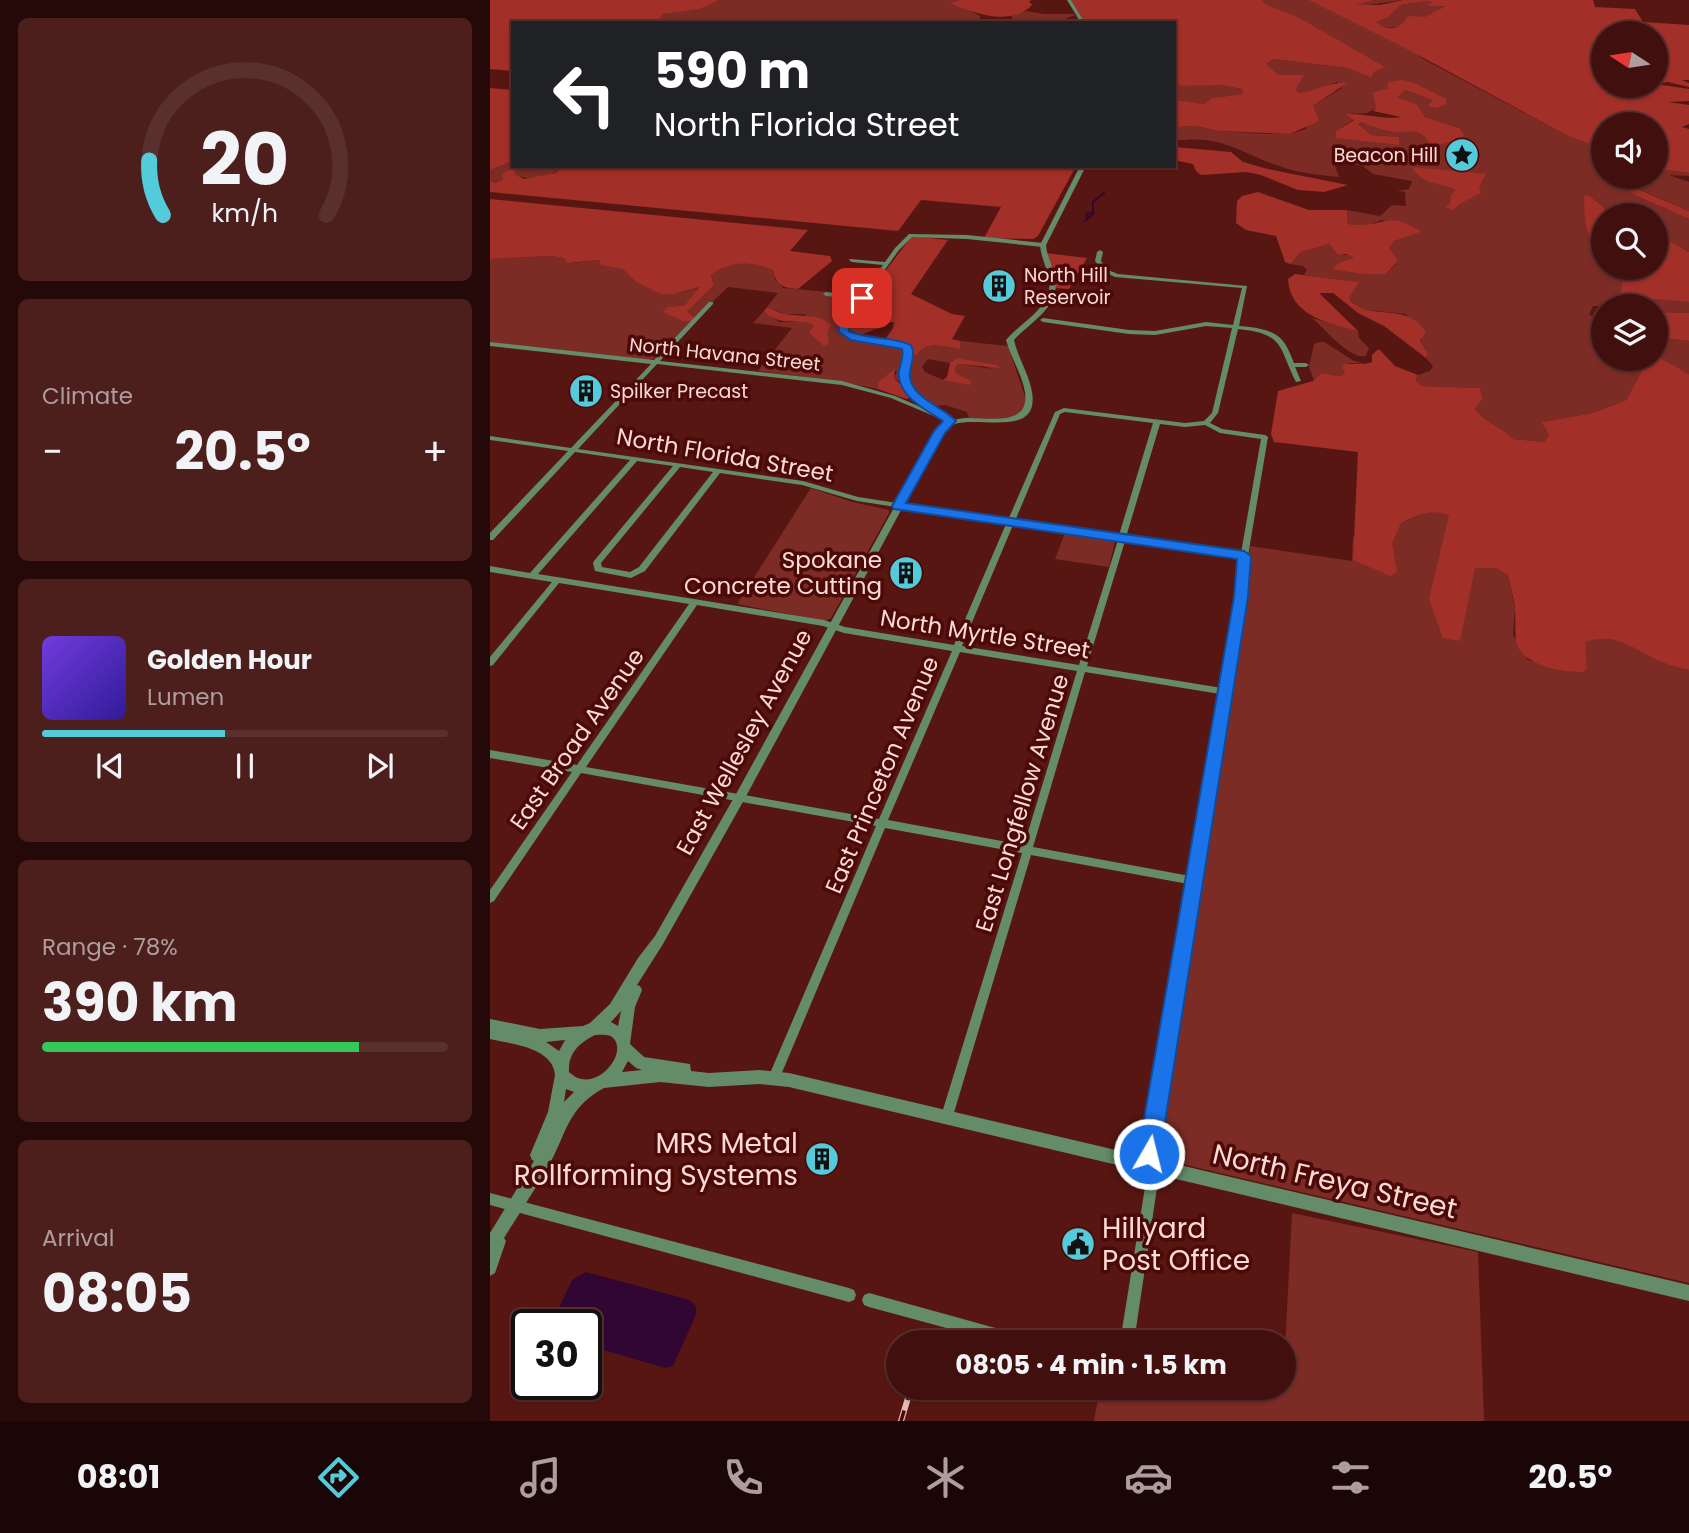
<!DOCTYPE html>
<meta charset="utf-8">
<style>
body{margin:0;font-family:Poppins,sans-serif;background:#4c1e1c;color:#f1f3f6;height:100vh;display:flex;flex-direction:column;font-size:26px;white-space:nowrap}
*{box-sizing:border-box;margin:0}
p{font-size:23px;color:#ae9d9e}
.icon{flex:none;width:38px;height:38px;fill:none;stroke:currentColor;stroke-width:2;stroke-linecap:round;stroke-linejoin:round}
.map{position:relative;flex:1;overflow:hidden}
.panel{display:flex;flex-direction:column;gap:18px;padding:18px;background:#240908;width:490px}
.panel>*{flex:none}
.guide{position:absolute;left:21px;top:21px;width:665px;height:147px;border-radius:0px;box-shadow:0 2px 5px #0004,0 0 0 2px #5a302e;background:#202124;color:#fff;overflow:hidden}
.needle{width:46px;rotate:282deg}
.fabs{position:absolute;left:1101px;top:21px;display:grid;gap:14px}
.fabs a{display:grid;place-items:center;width:77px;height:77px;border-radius:50%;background:#41100e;box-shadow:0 2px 5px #0004,0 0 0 2px #5a302e;font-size:35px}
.speed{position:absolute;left:21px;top:1309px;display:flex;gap:14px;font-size:35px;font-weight:700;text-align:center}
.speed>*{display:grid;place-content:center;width:91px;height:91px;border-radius:50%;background:#41100e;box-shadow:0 2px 5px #0004,0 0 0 2px #5a302e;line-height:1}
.speed .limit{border:4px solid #111;border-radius:10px;background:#fff;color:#111}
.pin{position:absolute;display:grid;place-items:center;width:60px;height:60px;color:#fff;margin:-30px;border-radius:14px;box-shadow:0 4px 10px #0006}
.me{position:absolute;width:77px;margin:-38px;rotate:8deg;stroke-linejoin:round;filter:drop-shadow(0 0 5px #0008)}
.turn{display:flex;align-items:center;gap:24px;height:147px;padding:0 28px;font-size:32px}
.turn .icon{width:91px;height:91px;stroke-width:2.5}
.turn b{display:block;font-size:49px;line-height:60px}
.big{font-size:52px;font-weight:700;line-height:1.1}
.panel .widget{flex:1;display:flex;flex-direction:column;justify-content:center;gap:10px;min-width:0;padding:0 24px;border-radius:10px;background:#4c1e1c}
.panel .dial{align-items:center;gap:0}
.dial svg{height:182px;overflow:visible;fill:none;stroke:#5a302e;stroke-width:7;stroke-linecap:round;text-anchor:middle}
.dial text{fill:#f1f3f6;stroke:none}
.song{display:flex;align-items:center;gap:21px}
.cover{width:84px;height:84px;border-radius:10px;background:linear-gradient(135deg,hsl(260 70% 55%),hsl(250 70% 35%))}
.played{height:7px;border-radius:4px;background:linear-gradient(90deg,#53cbdb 45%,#5a302e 45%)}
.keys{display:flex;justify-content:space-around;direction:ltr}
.heat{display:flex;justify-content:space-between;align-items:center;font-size:38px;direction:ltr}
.charge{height:10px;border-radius:5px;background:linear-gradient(90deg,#34c759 78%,#5a302e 0)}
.trip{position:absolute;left:396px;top:1330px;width:410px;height:70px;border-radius:35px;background:#41100e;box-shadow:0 2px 5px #0004,0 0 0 2px #5a302e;font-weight:700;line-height:70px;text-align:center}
.tab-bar{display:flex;height:112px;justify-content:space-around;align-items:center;background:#1a0606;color:#ae9d9e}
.tab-bar .icon{width:49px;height:49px}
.tab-bar .on{color:#53cbdb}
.tab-bar b{font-size:32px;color:#f1f3f6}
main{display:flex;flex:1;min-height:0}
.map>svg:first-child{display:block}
</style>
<main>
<section class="panel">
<div class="widget dial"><svg viewBox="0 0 100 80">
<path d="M14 69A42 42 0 1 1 86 69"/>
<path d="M14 69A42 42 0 0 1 8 45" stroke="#53cbdb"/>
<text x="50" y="56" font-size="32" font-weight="700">20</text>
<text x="50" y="72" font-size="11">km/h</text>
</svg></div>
<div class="widget"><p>Climate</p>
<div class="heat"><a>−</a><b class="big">20.5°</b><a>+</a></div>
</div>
<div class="widget">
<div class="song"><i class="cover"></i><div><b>Golden Hour</b><p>Lumen</p></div></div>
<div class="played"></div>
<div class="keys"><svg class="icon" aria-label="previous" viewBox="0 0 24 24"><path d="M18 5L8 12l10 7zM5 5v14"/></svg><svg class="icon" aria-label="pause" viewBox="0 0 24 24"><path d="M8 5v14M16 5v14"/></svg><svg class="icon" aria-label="next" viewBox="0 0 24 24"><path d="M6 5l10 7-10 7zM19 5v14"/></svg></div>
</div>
<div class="widget"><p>Range · 78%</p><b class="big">390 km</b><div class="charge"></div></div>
<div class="widget"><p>Arrival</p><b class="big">08:05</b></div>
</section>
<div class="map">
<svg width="1199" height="1421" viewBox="0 0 1199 1421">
<rect width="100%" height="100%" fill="#571612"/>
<!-- green -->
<path fill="#7c2c25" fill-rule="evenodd" d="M229 0H470L461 3 491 16 487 22 502 23H167L171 14Z
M683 0H912L872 6 871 15 935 60 1078 136 1113 149V177H1125L1122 181 1142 177 1164 180 1159 177H1166V169L1199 173V176L1179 175 1199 182V211L1144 187 1140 193 1199 219V252L1166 233V215H1123L1100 196 1105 244 1113 250V268H1135V276L1171 299 1199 302V313L1166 312V306H1103L1099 315 1113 318V359H1158L1136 400 1103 413 1053 422 1059 435 1054 442 1023 439C1011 426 995 423 985 409L990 388 932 386 924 380 928 375 940 371 943 366 936 358 938 353 916 314 869 309 859 298 868 282 814 275 817 270 813 266 800 264 811 252 839 244 848 255H863L864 258 850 262 873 274H896L908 262 898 248 904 241 930 232 892 220 873 227 858 224 857 210 890 216 902 205 916 206 915 192 907 191 919 189 922 181 883 174 873 166 843 161 849 177C829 175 808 173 789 166 748 152 732 134 684 141V127L706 126 729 131 776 134H800L816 129 823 106 852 88 847 82 820 93H808L775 65 785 59 857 68 882 78 884 72 894 67 810 18ZM927 84 955 99 956 104 916 90 906 97 927 104 935 117 969 128 938 138 924 130 903 132 871 122 867 123 882 135 908 137 845 138 846 131 864 119 857 114 877 113 886 108 884 92Z
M937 1H943V6L955 5C937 18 905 37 885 22L910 5Z
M536 11 554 14H584L585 15 570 21 575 23H527L520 15Z
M701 84 731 85 752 89 754 94 722 98 714 104 684 101V86Z
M23 161V166H74C61 177 40 183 25 174L26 171 5 183 0 180V170Z
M61 256 74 258 84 263 109 260 112 265 133 268 146 282 184 294 212 287 195 305 178 307 203 321 166 358 158 360 0 343V259Z
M244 262 269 265 283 270 285 280 293 288 373 295 350 327 351 333C368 346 393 339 413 347L417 354 410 375 413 384 404 378 407 370 388 382V389L352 382 268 371 302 328 263 323 274 311 289 322H320L337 345 315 314H295L277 307 288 293 238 287 206 318 197 312 224 285 221 275 232 266Z
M822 318 868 331 869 338 879 348 876 356C860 360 835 329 822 318Z
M1166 332 1174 338 1199 341V374L1166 358Z
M470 341 518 346 536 400C535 424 497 421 479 418L477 412 455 405 442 406C421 391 412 380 421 355H427C435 340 455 347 470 349ZM466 358 503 369 468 364 465 368V373L453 380 435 372 432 367 438 359 460 363Z
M829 342H834L864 361 876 364 859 363 855 374 849 376 831 373 824 381 819 367 824 344Z
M321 488 362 502 399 510V513L341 618 335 621 247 604Z
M974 509 1018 575 1025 609 1023 635 1038 660 1083 672 1097 668 1094 641C1130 630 1142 649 1172 662 1180 666 1190 668 1199 670V1283L679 1161 672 1158 666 1145 753 611 760 546 862 561 863 537 911 523 939 511Z
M575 533 625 541 619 567 565 559Z
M802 1213 988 1252 994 1421H604L610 1388H765L790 1394V1388H793Z"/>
<!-- forest -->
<path fill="#a22f28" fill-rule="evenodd" d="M0 0H229L209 9 172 14 167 23H23V71L0 69Z
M470 0H541L539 3 543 4C522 27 484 14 460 3Z
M581 0H772L775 4 810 18 895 67 884 72 882 78 857 68 785 59 776 64 788 75H814L806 89 808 93C826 92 840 81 857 83L823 106 829 121 800 134 729 131 706 126 684 127V100L714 104 722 98 753 94 752 89 731 85 684 86V23H595Z
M819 0H883L866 5H890L913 0H1103L1105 7 1145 9 1153 22 1199 25V80H1192L1199 83V87L1178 82 1171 83 1166 79V33H1113V86L1166 84 1199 89V101L1178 102 1199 105V124L1192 127 1199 129V173L1166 169V124H1113V149L1078 136 915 48ZM937 1 943 2 937 5 939 6H955L935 17 918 16C910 30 899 32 886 22L898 17 910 5Z
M912 80 927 84 956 99V104L946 108 938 106 943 100 916 90 907 97 927 104 935 117 969 128 974 135 972 138 942 147C928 122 917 136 898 131 889 129 880 125 871 122L868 124 882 135 909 137V145L845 138 846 131 864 120 856 114C872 113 899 120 911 117L883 111 886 108 883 92 897 89 899 82Z
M0 88 23 90V161L0 170Z
M684 147 741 152 753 162 778 169 858 185 834 192 808 190 771 175 756 172 711 175 706 171 703 164 684 160Z
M74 166H586L548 236 543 239 494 238 511 207 431 200 408 231 0 192V180L5 183 13 179 12 175 18 170H26L25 174 34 179 65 173Z
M922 167 996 174 989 187 991 193 969 204 964 210 955 207 960 204 961 195 966 190C950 182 932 185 922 167Z
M1143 187 1199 211V219L1140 193Z
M768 192 819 210H857L858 224C891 230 898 208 931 232L904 241 899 248 908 261 896 274H873L842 269 850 262 864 258 856 254 848 255 839 244 811 252 800 264 795 262 786 236 756 230 746 223 747 201 752 196Z
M1094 196H1100L1123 215H1113V250C1093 237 1095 218 1094 196Z
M0 199 318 230 300 251 340 256 342 261 308 289C293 288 286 286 283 270 260 261 241 260 221 275L224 285 197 312 206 318 203 321H193L173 312 178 307 195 305 210 287 184 294H171L146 282 133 269 111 265 109 260 77 263 74 258 61 256 0 259Z
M1166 233 1199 252V302L1130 296 1135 268H1166Z
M422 236 458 240 421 294 462 314 475 316 462 339 470 341V349C455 347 435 340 427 355H421V349L416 345 395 340 403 328 404 322 391 323 390 328 366 336 355 330 354 325Z
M556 253 597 258 579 289 565 288 567 279Z
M805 274 869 282 859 298C874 323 920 300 936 333L930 340 938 353 936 358 894 326 868 313 843 293H829L868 331C838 323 800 316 798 279Z
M277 307C283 309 289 313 295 314 311 317 329 313 341 325L337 333 339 343 334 346 319 333 324 326 320 323C302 320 287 325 274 311Z
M1166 312 1199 313V341L1174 338 1166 332Z
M887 350H890L905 366 928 375 925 380 932 386 990 388 992 399 985 409C995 423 1011 426 1023 439L1054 442 1059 435 1052 422 1103 413 1136 400 1158 359 1170 358 1199 374V670C1190 668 1180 666 1172 662 1144 650 1127 631 1095 642L1097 668 1093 672C1080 672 1066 670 1054 666 1018 652 1027 640 1025 608 1024 598 1020 586 1018 575L1006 568H985L970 641 953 638 939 599 959 515C940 508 928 515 911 523L902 543 907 571 901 576 863 560 868 452 784 442 781 434 788 391 823 381 831 373 849 376 855 374 852 366 855 364H875L882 362V355Z
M466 358 506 365 510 368 468 364 465 368V373L482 382 480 385 453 380 457 377 460 363Z
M405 369 404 378 423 397 416 399 388 389V382Z"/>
<!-- water -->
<path fill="#320632" d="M96 1272 200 1300 206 1306V1315L183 1366 175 1368 96 1345V1325H61L82 1280Z"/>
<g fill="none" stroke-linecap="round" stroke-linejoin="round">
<!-- stream -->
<path stroke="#320632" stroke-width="2" d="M597 218 596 214 604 213
M595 221 603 214V202L614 193"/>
<!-- minor -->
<path fill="#648c69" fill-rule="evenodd" d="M419 234 477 235 553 243 556 245 553 247 477 239 422 237 409 250 358 321 355 329C375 346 401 330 421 350 422 382 409 386 443 406V408L441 409C409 395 411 382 416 351 397 333 369 349 349 329L352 321 368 299 336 296 333 294 336 292 370 296 393 265 362 262 359 260 360 259 395 262 405 248Z
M610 250 613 252 611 261 618 270 628 274 757 286 749 326C764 327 783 329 793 341 798 347 801 356 804 363H816L819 365 816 367H805L811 381 806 382C788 346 795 334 748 329L728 413 720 423 732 429 775 435 778 437 758 556 755 597 666 1143 668 1181 644 1342H630L656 1181 654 1143 698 884 541 855 463 1116 461 1120 457 1122 453 1120 451 1116 532 853 395 828 288 1082 284 1084 280 1082 278 1078 386 826 91 773 4 901 0 903V890L82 772 0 758V750L87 765 199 604 69 583 3 665 0 666V657L62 582 0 572V566L40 573 140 460 85 452 3 540H0V533L78 451 0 440V436L81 448 161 364 0 346V342L164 360 219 302H223V304L170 361 352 381 405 396 463 421 462 422H458L401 398 352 385 167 364 88 449 313 481 368 497 518 520 565 412 574 408 695 423 714 421 722 413 742 328 716 326 665 335 639 334 553 322 550 320 553 318 639 330 665 331 716 322 743 325 752 288 625 277 614 272 605 261 607 252ZM575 412 663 423 629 535 525 521 570 414ZM670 424 695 427 715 425 730 433 771 439 751 553 636 537ZM147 461 183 466 104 561 103 563 105 571 141 578 155 571 230 473 312 485 367 501 516 524 464 645 355 627 334 620 48 574ZM190 467 223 472 149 567 140 572 112 567 111 563ZM523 525 628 540 589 665 472 646ZM635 541 750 558 747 597 732 688 597 666ZM207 605 333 626 354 633 462 651 389 819 96 767ZM470 652 587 671 534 845 398 820ZM595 672 730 694 700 876 543 847Z
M0 1193 359 1288 364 1290 366 1295 364 1300 359 1302 0 1205Z
M379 1293 531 1335 536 1337 538 1342H508L379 1307 374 1305 372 1300 374 1295Z"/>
<!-- tertiary -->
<path fill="#648c69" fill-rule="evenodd" d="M577 0H581L595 23H591Z
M590 166H596L556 245C557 257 563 266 565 278 571 307 540 322 524 340 528 358 539 374 542 392 550 438 489 416 465 424 462 425 458 428 455 429L254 800 173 944 147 985 150 986 152 990 145 1007 140 1044 154 1057 200 1064 201 1071 219 1073 270 1070 299 1073 1199 1285V1301L299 1087 270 1084 219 1087 170 1082 114 1088C77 1108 77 1133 58 1167 44 1191 29 1214 14 1238L16 1241 5 1273 0 1276V1233L44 1161 42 1160 40 1155 58 1112 65 1075C63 1047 21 1044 0 1039V1019L50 1029 93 1026 100 1023 120 1004 148 958 165 936 246 794 449 426C458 421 465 419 475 418 497 417 540 428 535 392 532 374 521 358 516 340 532 321 564 307 559 278 556 266 551 257 550 245ZM131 1011 128 1026 121 1022ZM105 1035C111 1035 118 1034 122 1037 141 1052 104 1097 79 1072 78 1053 89 1043 105 1035ZM75 1040 69 1051 56 1042ZM138 1061 146 1068 152 1070 132 1072ZM76 1089 84 1092 74 1102Z"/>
<!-- rail casing -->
<g stroke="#e3bcb7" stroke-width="6">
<path id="rail" d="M436 1342 438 1334
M411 1421 421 1388"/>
</g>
<!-- rail -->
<use href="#rail" stroke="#4b0907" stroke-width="3.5" stroke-dasharray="11" stroke-linecap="butt"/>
</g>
<!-- route -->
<path fill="#1a73e8" stroke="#114b97" stroke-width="2" d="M369 296 378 298 359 324V331C379 340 401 336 421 345 427 358 418 366 420 378 424 399 453 407 466 421L455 433 416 503 754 551 761 556 758 597 670 1154 667 1162 659 1165 651 1162 648 1154 744 597 747 559 404 509 402 506 444 431 453 421C438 411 411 398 409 377 407 368 415 359 412 349L361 340 349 332 348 323Z"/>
<!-- icons -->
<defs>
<g id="sight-disc" transform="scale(1.75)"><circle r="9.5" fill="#53cbdb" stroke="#4b0907"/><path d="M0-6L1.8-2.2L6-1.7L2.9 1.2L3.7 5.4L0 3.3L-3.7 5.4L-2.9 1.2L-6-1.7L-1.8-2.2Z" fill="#111"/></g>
<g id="building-disc" transform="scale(1.75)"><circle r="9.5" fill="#53cbdb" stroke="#4b0907"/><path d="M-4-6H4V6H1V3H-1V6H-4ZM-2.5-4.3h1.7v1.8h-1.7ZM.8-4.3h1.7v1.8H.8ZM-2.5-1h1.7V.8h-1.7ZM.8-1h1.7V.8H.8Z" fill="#111"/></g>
<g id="civic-disc" transform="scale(1.75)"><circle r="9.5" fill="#53cbdb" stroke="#4b0907"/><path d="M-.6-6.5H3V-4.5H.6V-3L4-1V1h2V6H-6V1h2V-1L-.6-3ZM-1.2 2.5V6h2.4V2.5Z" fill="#111"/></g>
</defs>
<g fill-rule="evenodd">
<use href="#sight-disc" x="972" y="155"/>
<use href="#building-disc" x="509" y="286"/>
<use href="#building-disc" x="96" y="391"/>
<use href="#building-disc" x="416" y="573"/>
<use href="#building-disc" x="332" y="1159"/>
<use href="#civic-disc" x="588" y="1244"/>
</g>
<g text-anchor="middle" stroke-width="7" stroke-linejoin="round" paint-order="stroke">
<!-- far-poi labels -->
<g font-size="19" fill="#fcdad5" stroke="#4b0907" text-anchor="start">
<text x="948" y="162" text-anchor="end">Beacon Hill</text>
<text x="534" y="282">North Hill<tspan x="534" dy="22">Reservoir</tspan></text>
<text x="120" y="398">Spilker Precast</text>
</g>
<!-- far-street labels -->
<g font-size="19" fill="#fcdad5" stroke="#4b0907">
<text transform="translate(235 354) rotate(6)" y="7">North Havana Street</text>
</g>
<!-- street labels -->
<g font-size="23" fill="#fcdad5" stroke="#4b0907">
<text transform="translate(235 455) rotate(10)" y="8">North Florida Street</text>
<text transform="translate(495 634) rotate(9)" y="8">North Myrtle Street</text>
<text transform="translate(87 739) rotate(-55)" y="8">East Broad Avenue</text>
<text transform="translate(254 742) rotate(-61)" y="8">East Wellesley Avenue</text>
<text transform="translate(392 775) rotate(-67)" y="8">East Princeton Avenue</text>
<text transform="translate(532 803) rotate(-73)" y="8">East Longfellow Avenue</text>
</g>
<!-- poi labels -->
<g font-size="23" fill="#fcdad5" stroke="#4b0907" text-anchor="end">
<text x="392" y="568">Spokane<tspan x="392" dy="26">Concrete Cutting</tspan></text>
</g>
<!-- near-poi labels -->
<g font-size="28" fill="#fcdad5" stroke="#4b0907" text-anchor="end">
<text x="308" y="1153">MRS Metal<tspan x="308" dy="32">Rollforming Systems</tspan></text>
<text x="612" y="1238" text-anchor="start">Hillyard<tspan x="612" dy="32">Post Office</tspan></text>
</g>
<!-- near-street labels -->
<g font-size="28" fill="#fcdad5" stroke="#4b0907">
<text transform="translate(845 1181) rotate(13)" y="10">North Freya Street</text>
</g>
</g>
</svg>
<div class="fabs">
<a><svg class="needle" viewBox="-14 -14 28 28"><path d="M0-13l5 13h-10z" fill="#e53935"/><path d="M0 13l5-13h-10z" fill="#ae9d9e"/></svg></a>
<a><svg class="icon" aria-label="sound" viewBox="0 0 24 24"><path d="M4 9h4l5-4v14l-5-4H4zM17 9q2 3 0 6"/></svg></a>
<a><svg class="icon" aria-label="search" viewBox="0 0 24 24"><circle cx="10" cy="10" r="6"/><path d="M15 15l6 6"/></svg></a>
<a><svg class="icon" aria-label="layers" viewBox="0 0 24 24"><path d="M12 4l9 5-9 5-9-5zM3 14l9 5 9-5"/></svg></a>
</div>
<div class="speed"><div class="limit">30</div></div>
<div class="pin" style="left:372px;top:298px;background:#d93025"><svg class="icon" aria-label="arrive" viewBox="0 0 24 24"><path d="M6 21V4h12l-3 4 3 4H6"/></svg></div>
<svg class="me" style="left:659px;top:1154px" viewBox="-20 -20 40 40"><circle r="17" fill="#1a73e8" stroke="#fff" stroke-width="3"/><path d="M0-11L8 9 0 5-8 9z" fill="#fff"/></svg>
<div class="trip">08:05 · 4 min · 1.5 km</div>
<div class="guide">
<div class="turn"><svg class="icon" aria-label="left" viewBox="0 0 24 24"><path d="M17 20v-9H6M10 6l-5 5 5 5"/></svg><div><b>590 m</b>North Florida Street</div></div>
</div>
</div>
</main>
<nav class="tab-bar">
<b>08:01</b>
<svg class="icon on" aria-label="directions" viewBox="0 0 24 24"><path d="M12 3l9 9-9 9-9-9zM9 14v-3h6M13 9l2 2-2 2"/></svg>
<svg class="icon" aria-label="music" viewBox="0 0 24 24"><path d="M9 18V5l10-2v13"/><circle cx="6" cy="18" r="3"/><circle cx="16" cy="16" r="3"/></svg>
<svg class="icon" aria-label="phone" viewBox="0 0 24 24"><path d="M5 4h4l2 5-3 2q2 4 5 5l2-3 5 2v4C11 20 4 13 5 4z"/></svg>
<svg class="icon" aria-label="climate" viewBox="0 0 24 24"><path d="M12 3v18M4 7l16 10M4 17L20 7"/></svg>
<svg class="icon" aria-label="car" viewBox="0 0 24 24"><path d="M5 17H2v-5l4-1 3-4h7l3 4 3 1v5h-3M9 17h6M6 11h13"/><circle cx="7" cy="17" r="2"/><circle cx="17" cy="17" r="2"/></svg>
<svg class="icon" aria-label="filters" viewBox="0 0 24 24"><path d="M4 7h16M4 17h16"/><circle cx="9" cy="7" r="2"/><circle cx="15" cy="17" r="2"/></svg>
<b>20.5°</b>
</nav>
